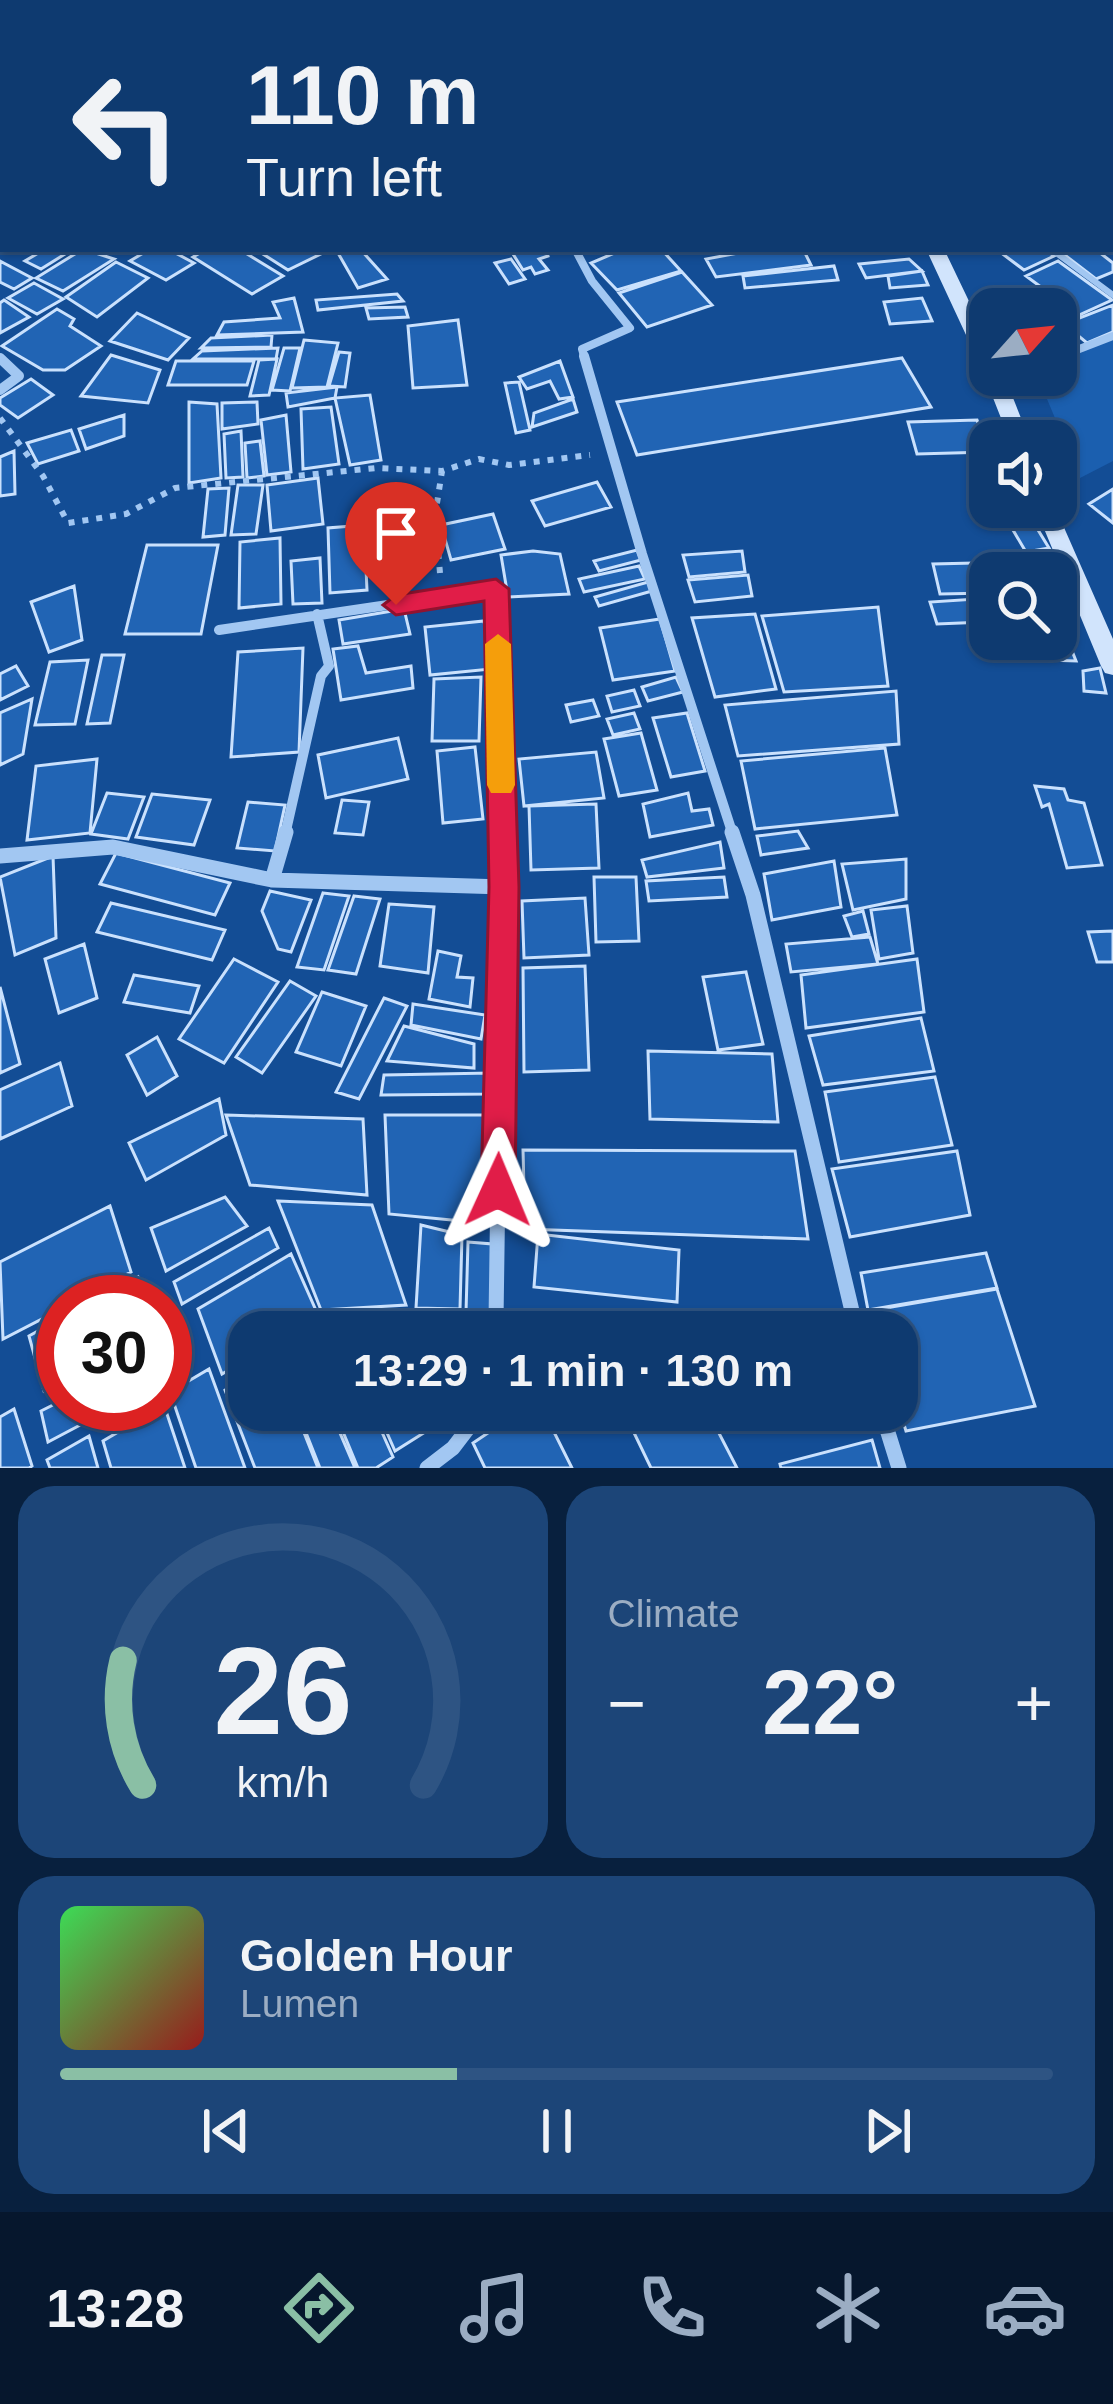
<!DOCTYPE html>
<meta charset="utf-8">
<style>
body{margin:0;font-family:Helvetica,sans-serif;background:#1c4578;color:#f1f3f6;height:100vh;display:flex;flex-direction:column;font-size:45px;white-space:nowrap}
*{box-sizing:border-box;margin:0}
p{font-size:39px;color:#9badc3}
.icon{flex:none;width:66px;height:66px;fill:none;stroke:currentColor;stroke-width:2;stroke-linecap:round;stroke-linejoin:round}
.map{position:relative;height:1468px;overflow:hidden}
.sheet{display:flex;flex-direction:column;gap:18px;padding:18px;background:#08203e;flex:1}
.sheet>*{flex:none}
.guide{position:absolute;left:0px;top:0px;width:1113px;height:252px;box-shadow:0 3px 9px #0004,0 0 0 3px #2e5483;background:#0e3a70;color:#f1f3f6;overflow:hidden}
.needle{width:78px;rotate:63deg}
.buttons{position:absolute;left:969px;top:288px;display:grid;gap:24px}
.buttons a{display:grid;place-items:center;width:108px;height:108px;border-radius:24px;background:#0e3a70;box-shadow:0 3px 9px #0004,0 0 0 3px #2e5483;font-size:60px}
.speed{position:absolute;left:36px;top:1275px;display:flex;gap:24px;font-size:60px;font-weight:700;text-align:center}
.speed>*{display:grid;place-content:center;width:156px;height:156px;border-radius:50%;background:#0e3a70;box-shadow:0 3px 9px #0004,0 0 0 3px #2e5483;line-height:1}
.speed .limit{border:18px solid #d22;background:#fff;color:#111}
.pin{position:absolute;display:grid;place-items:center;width:102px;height:102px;color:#fff;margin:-123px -51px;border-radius:50% 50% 50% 0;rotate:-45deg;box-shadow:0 0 12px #0007}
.pin .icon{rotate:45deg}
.me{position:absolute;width:132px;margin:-66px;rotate:1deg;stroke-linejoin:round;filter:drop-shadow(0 0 9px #0008)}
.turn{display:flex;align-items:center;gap:42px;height:252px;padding:0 48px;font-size:54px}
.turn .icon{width:156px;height:156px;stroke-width:2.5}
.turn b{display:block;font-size:84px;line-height:102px}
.big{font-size:90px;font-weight:700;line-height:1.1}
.sheet .widget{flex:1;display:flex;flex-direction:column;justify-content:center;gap:18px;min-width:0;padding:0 42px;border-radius:36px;background:#1c4578}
.sheet .dial{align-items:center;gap:0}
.dial svg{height:312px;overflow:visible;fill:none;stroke:#2e5483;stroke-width:7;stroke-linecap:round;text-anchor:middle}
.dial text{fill:#f1f3f6;stroke:none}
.song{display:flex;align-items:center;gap:36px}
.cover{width:144px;height:144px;border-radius:18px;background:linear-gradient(135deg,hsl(130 70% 55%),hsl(0 70% 35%))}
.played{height:12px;border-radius:6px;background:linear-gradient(90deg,#8abfa5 40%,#2e5483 40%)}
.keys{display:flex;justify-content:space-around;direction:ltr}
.heat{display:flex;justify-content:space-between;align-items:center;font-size:66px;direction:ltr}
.sheet .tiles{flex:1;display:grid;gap:18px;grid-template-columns:1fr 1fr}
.widget:last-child{grid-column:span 2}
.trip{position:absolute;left:228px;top:1311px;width:690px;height:120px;border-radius:36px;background:#0e3a70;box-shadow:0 3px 9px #0004,0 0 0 3px #2e5483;font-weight:700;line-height:120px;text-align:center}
.tab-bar{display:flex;height:192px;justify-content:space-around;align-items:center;background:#06172d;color:#9badc3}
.tab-bar .icon{width:84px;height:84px}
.tab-bar .selected{color:#8abfa5}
.tab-bar b{font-size:54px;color:#f1f3f6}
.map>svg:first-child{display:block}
</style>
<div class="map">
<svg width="1113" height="1468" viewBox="0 0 1113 1468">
<rect width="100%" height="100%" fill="#134d95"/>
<!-- green -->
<path fill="#1b5faf" d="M1113 340V461L1080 478 1037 375H1056V360Z"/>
<!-- building -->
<path fill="#2164b4" stroke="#cae1fd" stroke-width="3" d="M45 249H73L41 269 25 261Z
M83 249 114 259 63 291 36 278Z
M150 249H168L194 263 166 280 130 261Z
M207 249H239L283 276 252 294 193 257Z
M255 249H331L288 270Z
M346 249H360L387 279 358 288 338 253Z
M525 249H546L548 256 539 259 548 270 535 274 531 267 523 270 513 254Z
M624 249H661L681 271 617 290 591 263Z
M760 249H803L811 265 716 277 706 259Z
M996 249H1044L1054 256 1024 270Z
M1057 249H1095L1113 263V272L1096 279Z
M511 259 525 279 509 284 495 263Z
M909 259 922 271 866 278 859 264Z
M0 261 32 278 14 289 0 282Z
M1058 261 1112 300 1079 315 1026 276Z
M116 262 148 278 97 317 66 297Z
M834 266 838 280 745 288 743 276Z
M922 271 928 285 890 288 888 276Z
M682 272 712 305 647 327 619 293Z
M34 283 63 299 37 314 8 298Z
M1020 293 1029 303 997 309 989 300Z
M397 294 403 301 318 310 316 300Z
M294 298 303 332 217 335 224 322 280 318 273 302Z
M922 298 932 321 890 324 884 302Z
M4 300 29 317 0 333V303Z
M1113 305V332L1087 343 1064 324Z
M405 307 408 317 369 319 366 308Z
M57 309 74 319 70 326 101 346 65 370H43L2 346Z
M137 313 189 338 168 360 110 341Z
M458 320 467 385 413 388 408 326Z
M272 335 271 347 201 348 211 338Z
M304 340 338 343 327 387 292 388Z
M278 348 276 359H193L202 351Z
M284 348H300L290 391 272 390Z
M339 352 350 353 345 387 329 386Z
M111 355 160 370 148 403 81 396Z
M902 358 931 407 637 455 617 402Z
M277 359 269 395 250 396 259 360Z
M176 361H254L247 385H168Z
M560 361 573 397 559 399 550 381 527 389 519 377Z
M31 379 53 395 18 418 0 405V398Z
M519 382 530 430 516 433 505 383Z
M337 387 335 398 288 407 286 393Z
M370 395 381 460 350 465 335 398Z
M573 399 577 412 532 427 534 413Z
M189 402 217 404 221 478 189 483Z
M257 402 258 424 222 429V403Z
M331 407 339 464 303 469 301 409Z
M124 415V436L86 449 79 429Z
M286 415 291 472 267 475 261 420Z
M977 420 988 452 917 454 908 422Z
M71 430 79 451 38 464 27 443Z
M241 431 243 477 226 478 224 434Z
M260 441 264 476 247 478 245 443Z
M14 451 15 494 0 496V457Z
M318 478 323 524 271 531 267 485Z
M597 482 611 507 545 526 532 501Z
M238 485H263L256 534 231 535Z
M229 488 225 535 203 537 208 489Z
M1113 489V523L1089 504Z
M373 500H430L427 551H368Z
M1024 507 1049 548 1026 552 1000 508Z
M493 514 505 549 451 560 441 525Z
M364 525 367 590 330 593 328 528Z
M280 538 281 604 239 608 240 542Z
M147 545H218L201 634H125Z
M637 550 641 560 599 571 594 561Z
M533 551 560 554 569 594 508 597 501 555Z
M742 551 745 572 689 577 683 555Z
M320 558 322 603 293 604 291 561Z
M1017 562 1021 573H990V593L940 594 933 564Z
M639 566 645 579 584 592 579 579Z
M748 575 752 596 695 602 688 580Z
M648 582 652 591 599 606 595 597Z
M74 586 82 640 49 652 31 602Z
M976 599 984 622 937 624 930 602Z
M878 607 888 686 784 692 762 616Z
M404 609 410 634 343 644 339 620Z
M755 614 776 689 715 697 692 618Z
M1056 618H1059L1076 661 1046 660 1038 639H1056Z
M660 619 675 671 613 680 600 628Z
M484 621 491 669 430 675 425 627Z
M358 646 366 673 411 666 413 688 341 700 333 649Z
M303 648 299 752 231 757 238 652Z
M102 655H124L110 723 87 724Z
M88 660 75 724 35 725 50 662Z
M16 666 28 686 0 700V674Z
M1100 668 1106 693 1084 691 1083 671Z
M481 677 479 741H432L434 679Z
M676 677 683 692 648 701 642 687Z
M634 690 640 706 612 712 607 696Z
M896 691 899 744 738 756 725 705Z
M32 699 23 754 0 765V713Z
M593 700 599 716 571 722 566 705Z
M634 713 640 729 613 735 607 719Z
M687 713 705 771 671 777 653 718Z
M641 733 657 790 619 796 604 739Z
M398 738 408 779 326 798 318 755Z
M475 747 483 819 443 823 437 751Z
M885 748 897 815 755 829 741 761Z
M596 752 604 798 524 806 519 759Z
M97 759 90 833 27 840 36 766Z
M1035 786 1064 789 1068 800 1084 803 1102 865 1067 868 1049 804 1042 807Z
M107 793 144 797 128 839 91 834Z
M688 793 692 811 709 809 713 825 650 837 643 804Z
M152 794 210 800 194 845 136 837Z
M342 800 369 802 363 835 335 833Z
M248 802 285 805 275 851 237 848Z
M596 804 599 868 531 870 529 806Z
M798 831 808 848 761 855 757 836Z
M720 842 724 868 647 877 642 860Z
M116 853 230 883 215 915 100 884Z
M53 856 56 938 15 955 0 877Z
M906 859V899L853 910 842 864Z
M834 861 841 907 772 920 764 874Z
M594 877H636L639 941 596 942Z
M724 877 727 897 649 901 646 881Z
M270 891 311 900 291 952 278 949 262 911Z
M323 893 349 896 324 970 297 967Z
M354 896 380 899 356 974 328 970Z
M585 898 589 955 524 958 522 901Z
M111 903 225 930 212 960 97 932Z
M389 904 434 907 428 973 380 966Z
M907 906 913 953 879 959 871 910Z
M863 911 869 934 852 937 844 916Z
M1113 931V962H1097L1088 932Z
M870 937 878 964 791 972 786 944Z
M84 944 97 998 59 1013 45 959Z
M438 951 461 956 457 977 473 978 470 1007 429 999Z
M234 959 278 982 224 1063 179 1039Z
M917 959 924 1012 806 1028 801 975Z
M585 966 589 1070 524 1072 523 968Z
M746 972 763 1044 718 1050 703 977Z
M134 975 199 986 190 1013 124 1002Z
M290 981 316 996 262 1073 236 1057Z
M0 987 20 1064 0 1073Z
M322 992 366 1006 341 1066 296 1052Z
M384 998 407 1006 359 1099 336 1092Z
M413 1004 485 1015 481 1039 411 1025Z
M921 1018 934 1071 823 1085 809 1036Z
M404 1026 474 1044V1068L387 1061Z
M157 1037 177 1076 147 1095 127 1055Z
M648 1051 772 1054 778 1122 650 1119Z
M60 1063 72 1106 0 1139V1090Z
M491 1073 489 1094 381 1095 384 1075Z
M935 1077 952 1145 839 1162 825 1092Z
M219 1099 226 1135 146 1180 129 1143Z
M226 1115 363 1119 367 1195 250 1185Z
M385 1115H488L483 1160 493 1224 389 1214Z
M523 1150 795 1151 808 1239 525 1229Z
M957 1151 970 1215 850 1237 832 1169Z
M225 1197 247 1226 166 1271 151 1228Z
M278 1201 372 1205 406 1305 321 1310Z
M110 1206 131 1272 74 1302H63V1308L3 1339 0 1262Z
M421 1225 462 1235 460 1309 416 1308Z
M269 1228 278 1248 182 1304 174 1282Z
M538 1234 679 1250 677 1302 534 1287Z
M468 1242 492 1244V1319L466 1312Z
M986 1253 997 1288 868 1310 861 1273Z
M291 1254 318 1315 291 1332H249V1358L222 1374 198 1309Z
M138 1277 146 1302H92Z
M997 1289 1035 1406 906 1431 897 1402V1332H875L868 1311Z
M422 1313 431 1332H344L339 1321Z
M63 1317V1380L44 1391 29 1336Z
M209 1369 245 1468H196L170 1392Z
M249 1375V1410H295L318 1468H255L225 1390Z
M63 1400V1404H120L48 1442 41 1411Z
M164 1405 185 1468H111L103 1441Z
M14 1409 32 1466 29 1468H0V1417Z
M297 1410H330L355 1468H320Z
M334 1410H372L393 1457 376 1468H358Z
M377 1410H460L395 1451Z
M522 1410H543L572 1468H485L473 1443Z
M623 1410H707L737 1468H651Z
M89 1436 98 1468H50L47 1460Z
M872 1440 880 1468H781L780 1464Z"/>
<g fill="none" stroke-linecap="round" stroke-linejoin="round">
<!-- path -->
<path stroke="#a2c7f2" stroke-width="6" stroke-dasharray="6 8" stroke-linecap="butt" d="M0 418 43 476 68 523 126 514 175 488 376 468 442 471 479 459 509 465 590 455
M440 573 435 516 442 471"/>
<!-- lane -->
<path stroke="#a2c7f2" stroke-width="6" d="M951 0 956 3
M1031 0 1036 3
M1051 249 1113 295"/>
<!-- street-far2 -->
<path stroke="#a2c7f2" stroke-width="8" d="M62 0 66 3
M399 3 404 0
M575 249 592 281 630 328 582 349 585 359
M1056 358 1113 336"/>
<!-- street-far1 -->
<path stroke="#a2c7f2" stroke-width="10" d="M584 356 642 554 733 835
M0 358 19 376 0 390
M1056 358 1062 356
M219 630 496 589 503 835
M285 835 321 676 329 666 317 614"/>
<!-- street -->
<path stroke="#a2c7f2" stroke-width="15" d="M503 832 496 1320 505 1332
M732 832 753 895 857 1332
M0 856 113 847 272 880 504 887
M272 880 286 832
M496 1320 840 1332
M881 1410 899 1468
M427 1468 453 1448 482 1410"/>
<!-- secondary -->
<path fill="#d1e4fc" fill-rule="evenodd" d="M926 249H944L990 345V375H1004L1030 441H1010L984 375 987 371 980 365Z
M1035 507H1055L1113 639V675L1105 673 1101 666Z"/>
</g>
<!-- route -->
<path fill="#e11d48" stroke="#92132f" stroke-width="3" d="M496 579 509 589 519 887 515 1190 510 1202 498 1208 486 1202 481 1190 489 887 484 601 396 615 383 605 396 595Z"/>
<!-- slow -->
<path fill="#f59e0b" d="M498 634 511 644 515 785 511 793H491L487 785 485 644Z"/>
</svg>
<div class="buttons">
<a><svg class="needle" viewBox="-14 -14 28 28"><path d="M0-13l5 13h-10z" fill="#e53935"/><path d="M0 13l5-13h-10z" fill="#9badc3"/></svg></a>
<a><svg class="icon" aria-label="sound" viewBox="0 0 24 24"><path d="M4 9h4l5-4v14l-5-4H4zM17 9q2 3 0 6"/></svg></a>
<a><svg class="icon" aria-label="search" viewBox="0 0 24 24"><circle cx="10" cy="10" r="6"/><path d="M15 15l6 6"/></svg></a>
</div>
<div class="speed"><div class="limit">30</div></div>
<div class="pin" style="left:396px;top:605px;background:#d93025"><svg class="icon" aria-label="arrive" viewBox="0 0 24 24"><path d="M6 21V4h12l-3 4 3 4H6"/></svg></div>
<svg class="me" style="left:498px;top:1190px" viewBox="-20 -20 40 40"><path d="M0-17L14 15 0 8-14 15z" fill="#e11d48" stroke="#fff" stroke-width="4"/></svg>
<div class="trip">13:29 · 1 min · 130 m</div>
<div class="guide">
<div class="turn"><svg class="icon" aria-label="left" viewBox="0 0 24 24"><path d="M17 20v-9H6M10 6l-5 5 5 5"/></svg><div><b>110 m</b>Turn left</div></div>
</div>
</div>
<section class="sheet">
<div class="tiles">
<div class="widget dial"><svg viewBox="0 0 100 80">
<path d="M14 69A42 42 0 1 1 86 69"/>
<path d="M14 69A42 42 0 0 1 9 37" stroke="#8abfa5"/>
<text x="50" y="56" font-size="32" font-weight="700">26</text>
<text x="50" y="72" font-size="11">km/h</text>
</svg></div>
<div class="widget"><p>Climate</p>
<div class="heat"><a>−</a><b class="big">22°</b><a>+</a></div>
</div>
<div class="widget">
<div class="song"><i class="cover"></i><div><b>Golden Hour</b><p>Lumen</p></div></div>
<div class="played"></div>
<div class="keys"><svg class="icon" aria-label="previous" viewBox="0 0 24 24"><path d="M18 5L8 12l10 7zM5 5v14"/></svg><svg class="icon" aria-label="pause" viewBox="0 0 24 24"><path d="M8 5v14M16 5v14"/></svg><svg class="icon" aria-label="next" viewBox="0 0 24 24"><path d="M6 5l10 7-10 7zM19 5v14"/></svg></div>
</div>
</div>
</section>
<nav class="tab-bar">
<b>13:28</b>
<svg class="icon selected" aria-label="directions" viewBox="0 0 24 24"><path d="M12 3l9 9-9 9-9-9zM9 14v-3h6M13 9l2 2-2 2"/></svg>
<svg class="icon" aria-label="music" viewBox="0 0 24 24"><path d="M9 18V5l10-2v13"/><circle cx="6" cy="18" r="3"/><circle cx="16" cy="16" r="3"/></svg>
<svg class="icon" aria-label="phone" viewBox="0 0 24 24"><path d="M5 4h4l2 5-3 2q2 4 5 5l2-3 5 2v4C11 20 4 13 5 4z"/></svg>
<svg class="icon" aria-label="climate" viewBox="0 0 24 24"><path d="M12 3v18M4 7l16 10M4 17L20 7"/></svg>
<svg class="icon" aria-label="car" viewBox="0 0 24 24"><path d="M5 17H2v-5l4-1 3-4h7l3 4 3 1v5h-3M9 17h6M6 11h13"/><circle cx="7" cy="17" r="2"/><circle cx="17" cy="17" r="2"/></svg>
</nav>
